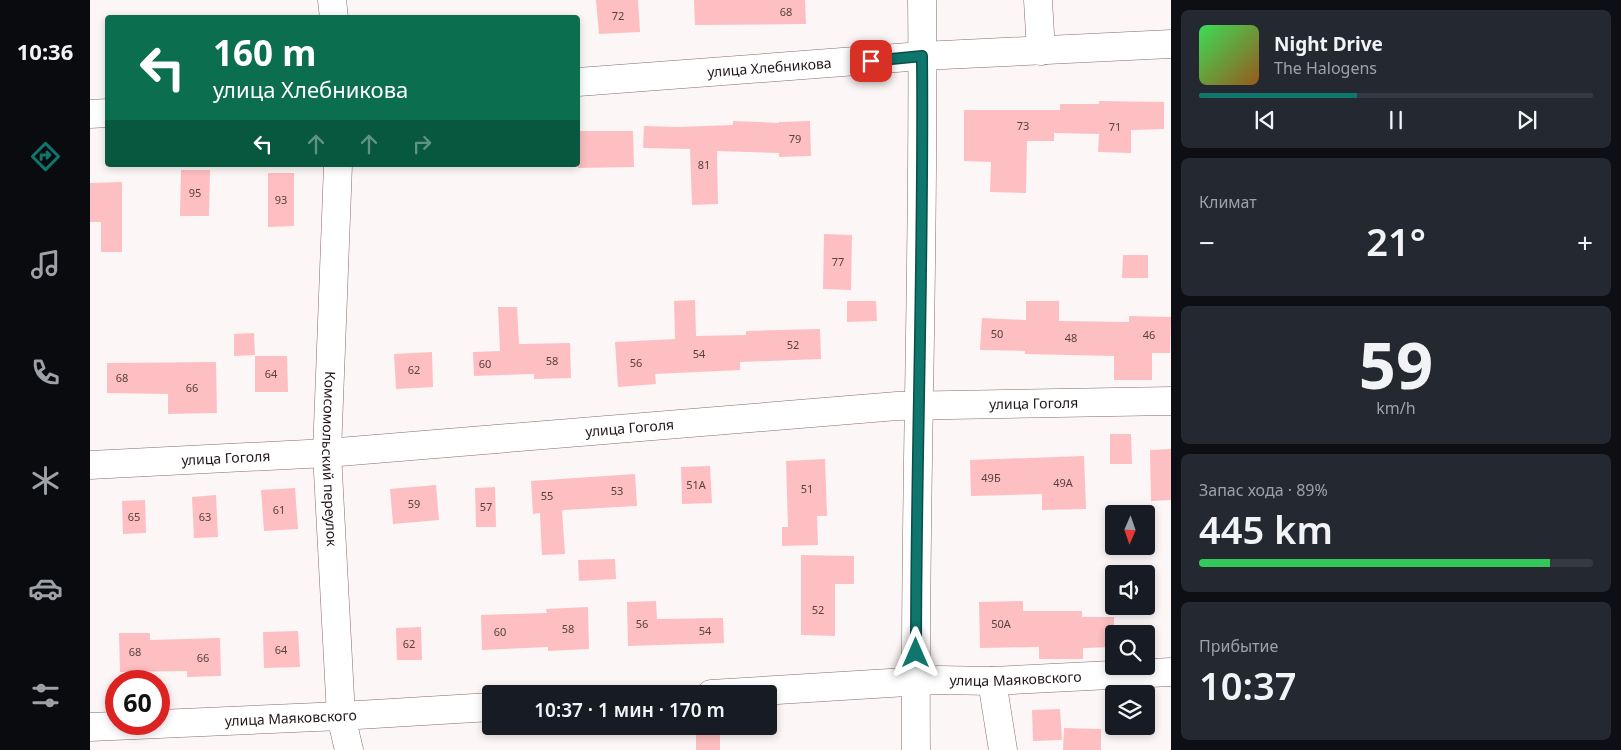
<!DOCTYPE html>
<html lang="ru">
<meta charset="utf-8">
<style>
body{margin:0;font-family:"Noto Sans",sans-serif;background:#242831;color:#f1f3f6;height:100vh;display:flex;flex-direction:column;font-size:19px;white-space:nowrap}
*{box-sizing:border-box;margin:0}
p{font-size:16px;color:#9ea1a6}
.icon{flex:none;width:28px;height:28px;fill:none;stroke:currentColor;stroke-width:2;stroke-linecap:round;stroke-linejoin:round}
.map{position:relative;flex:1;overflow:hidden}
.drawer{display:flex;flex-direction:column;gap:10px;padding:10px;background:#0d0f14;width:450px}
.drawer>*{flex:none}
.top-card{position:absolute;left:15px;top:15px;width:475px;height:152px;border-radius:5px;box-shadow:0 2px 8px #0003;background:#0b6e4f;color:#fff;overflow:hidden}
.needle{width:32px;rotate:182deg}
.tools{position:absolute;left:1015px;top:505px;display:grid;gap:10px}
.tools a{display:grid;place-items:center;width:50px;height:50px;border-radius:5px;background:#171b24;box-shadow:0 2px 8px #0003;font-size:25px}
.speed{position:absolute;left:15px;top:670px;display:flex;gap:10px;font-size:25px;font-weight:700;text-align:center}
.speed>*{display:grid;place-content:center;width:65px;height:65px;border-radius:50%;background:#171b24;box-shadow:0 2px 8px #0003;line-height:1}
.speed .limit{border:8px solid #d22;background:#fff;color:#111}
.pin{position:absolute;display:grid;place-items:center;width:42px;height:42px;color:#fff;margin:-21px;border-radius:10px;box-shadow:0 2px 8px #0006}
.me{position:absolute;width:55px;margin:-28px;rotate:0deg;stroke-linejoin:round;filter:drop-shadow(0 0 4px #0008)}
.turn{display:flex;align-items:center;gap:18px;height:105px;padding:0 25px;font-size:22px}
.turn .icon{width:65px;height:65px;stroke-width:2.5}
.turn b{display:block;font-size:35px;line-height:42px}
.lanes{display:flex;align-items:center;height:48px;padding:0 25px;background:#0003;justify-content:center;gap:25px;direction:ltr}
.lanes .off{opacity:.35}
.big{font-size:38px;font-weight:600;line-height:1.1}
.drawer .widget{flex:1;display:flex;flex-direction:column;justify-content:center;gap:8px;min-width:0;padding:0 18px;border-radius:8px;background:#242831}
.drawer .dial{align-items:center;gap:0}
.dial b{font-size:65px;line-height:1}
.song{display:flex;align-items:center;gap:15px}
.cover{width:60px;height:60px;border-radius:8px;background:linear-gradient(135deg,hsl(130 70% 55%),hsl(30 70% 35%))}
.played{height:5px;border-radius:2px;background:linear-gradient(90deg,#0f766e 40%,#363941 40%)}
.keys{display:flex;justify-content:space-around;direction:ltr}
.heat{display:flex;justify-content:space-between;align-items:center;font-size:28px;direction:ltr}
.charge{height:8px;border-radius:4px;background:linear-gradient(90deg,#34c759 89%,#363941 0)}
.trip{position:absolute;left:392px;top:685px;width:295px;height:50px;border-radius:5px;background:#171b24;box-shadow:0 2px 8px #0003;font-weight:600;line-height:50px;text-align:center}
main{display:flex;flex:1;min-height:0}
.menu{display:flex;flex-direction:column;width:90px;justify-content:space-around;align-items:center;background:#090b0e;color:#9ea1a6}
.menu .icon{width:35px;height:35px}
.menu .selected{color:#0f766e}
.menu b{font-size:22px;color:#f1f3f6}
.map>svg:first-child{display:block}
</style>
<main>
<nav class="menu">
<b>10:36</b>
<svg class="icon selected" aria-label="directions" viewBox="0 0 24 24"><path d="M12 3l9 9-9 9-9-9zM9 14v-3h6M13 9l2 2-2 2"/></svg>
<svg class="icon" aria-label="music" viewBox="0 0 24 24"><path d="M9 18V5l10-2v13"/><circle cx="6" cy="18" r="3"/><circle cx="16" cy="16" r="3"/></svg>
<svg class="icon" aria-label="phone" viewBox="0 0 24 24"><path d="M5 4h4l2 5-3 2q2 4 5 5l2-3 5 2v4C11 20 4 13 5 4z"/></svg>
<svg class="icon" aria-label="climate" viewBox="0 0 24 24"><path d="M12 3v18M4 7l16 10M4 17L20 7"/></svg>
<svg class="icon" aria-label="car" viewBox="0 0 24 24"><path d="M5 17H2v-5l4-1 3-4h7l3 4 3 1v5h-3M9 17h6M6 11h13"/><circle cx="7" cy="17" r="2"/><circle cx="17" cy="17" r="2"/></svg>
<svg class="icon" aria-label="filters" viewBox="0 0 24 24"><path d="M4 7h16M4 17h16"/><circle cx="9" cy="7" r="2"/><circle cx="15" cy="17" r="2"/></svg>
</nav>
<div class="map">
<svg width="1081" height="750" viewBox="0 0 1081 750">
<rect width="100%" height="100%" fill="#fdf6f6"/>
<!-- building -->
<path fill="#fdbfc1" d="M506 0H548L550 32 509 34Z
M604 0H715L716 24 605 25Z
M1009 101 1074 102V129L1041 130V153L1008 152 1009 134 964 133V141H937L936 193 900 192 901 162 874 161V110H970V104H1009Z
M643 121 689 123V122L720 121 721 156 689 157V153L627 151 628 204 602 205 600 149 553 148 554 126 587 127 643 125Z
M488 131H543L544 167 488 168Z
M91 170H120L119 216H90Z
M178 173H204V226L178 227Z
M32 182V252H11V222H0V183Z
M734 234 762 235 761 290 733 289Z
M1033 255H1058V278H1032Z
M605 300 606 336 656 335V331L730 329 731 359 650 362V370L565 374 566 384 528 387 525 342 585 339 584 301Z
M757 301H786L787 321 757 322Z
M936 301H969V321L1039 322V316L1081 317 1080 353H1062V380H1024V356L935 354V351L890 350 892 318 936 320Z
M408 307H427L429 344 480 343 481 378 444 379V374L384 376 383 352 410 351Z
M164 333 165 355 144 356V334Z
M342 352 343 387 306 389 304 354Z
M165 356H197L198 392H165Z
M126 362 127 413 78 414V394L17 393V363Z
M1020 434H1041L1042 464H1020Z
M1081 449V500L1061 501 1060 450Z
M994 456 996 509 952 510V494L881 496 880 460Z
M735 459 737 516H727L728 545 692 546V527H698L696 461Z
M620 466 622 503 592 504 591 467Z
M545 474 547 506 474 510 472 511 475 554 452 555 450 513 443 514 441 481Z
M346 485 349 520 303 524 300 489Z
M405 487 406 527H386L385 488Z
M205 488 208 529 174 531 171 490Z
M126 495 128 537 104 538 102 497Z
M55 500 56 533 33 534 32 501Z
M711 555 764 556V584H745V636L711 635Z
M525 559 526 579 489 581 488 560Z
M566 601 567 619 633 618 634 643 538 646 537 602Z
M933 601V611H992V617H1024V647L993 648V659H949V647L890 648 889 602Z
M498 607 499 649 458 651V647L392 650 391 615 457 613 456 609Z
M331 627 332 660H307L306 628Z
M208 631 210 667 174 668 173 632Z
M29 633H60V640L130 638 131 676 97 677V671L30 672Z
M970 709 972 740 943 741 942 710Z
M974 728 1011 729V750H973Z
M606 730H630V750H606Z"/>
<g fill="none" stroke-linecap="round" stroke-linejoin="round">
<!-- minor casing -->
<g stroke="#886b6c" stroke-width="29">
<g id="minor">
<path d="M242 0 244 18"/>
<path d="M948 0 951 51"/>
<path id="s1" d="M488 82 832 56 1081 44"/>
<path d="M0 114 18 113"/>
<path id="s2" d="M248 165 237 453 251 716 259 750"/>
<path id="s3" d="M0 465 237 453 807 406 1081 401"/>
<path d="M902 681 913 750"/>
<path id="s4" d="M621 694 849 680 902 681 1081 672"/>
<path id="s5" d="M0 727 251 716 401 707"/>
</g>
</g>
<!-- major casing -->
<g stroke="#886b6c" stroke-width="29">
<path id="major" d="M826 750C824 500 835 250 832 0"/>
</g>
<!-- minor -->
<use href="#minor" stroke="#fff" stroke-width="28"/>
<!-- major -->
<use href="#major" stroke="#fff" stroke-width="28"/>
</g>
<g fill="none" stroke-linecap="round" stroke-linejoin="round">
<!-- route casing -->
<g stroke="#0a4d48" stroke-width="12">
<path id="route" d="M781 61 832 56C834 255 826 454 826 653"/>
</g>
<!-- route -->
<use href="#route" stroke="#0f766e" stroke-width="9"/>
</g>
<g text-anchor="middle" stroke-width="4.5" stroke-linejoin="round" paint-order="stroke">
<!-- number labels -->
<g font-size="11" fill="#584041">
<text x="696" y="16">68</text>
<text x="528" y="20">72</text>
<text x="933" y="130">73</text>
<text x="1025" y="131">71</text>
<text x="705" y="143">79</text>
<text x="614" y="169">81</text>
<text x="105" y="197">95</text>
<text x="191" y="204">93</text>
<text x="748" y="266">77</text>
<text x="907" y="338">50</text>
<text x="1059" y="339">46</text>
<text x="981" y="342">48</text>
<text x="703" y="349">52</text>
<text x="609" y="358">54</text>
<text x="462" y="365">58</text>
<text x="546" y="367">56</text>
<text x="395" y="368">60</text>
<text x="324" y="374">62</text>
<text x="181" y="378">64</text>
<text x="32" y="382">68</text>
<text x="102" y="392">66</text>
<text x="901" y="482">49Б</text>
<text x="973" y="487">49А</text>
<text x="606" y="489">51А</text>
<text x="717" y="493">51</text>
<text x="527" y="495">53</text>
<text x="457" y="500">55</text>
<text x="324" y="508">59</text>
<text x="396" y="511">57</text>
<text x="189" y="514">61</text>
<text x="44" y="521">65</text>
<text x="115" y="521">63</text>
<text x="728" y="614">52</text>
<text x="552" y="628">56</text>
<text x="911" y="628">50А</text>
<text x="478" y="633">58</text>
<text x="615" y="635">54</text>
<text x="410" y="636">60</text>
<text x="319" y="648">62</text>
<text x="191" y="654">64</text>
<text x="45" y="656">68</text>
<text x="113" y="662">66</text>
</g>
<!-- street labels -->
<g font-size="14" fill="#211616" stroke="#fff">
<text dy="5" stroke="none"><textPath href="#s1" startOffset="192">улица Хлебникова</textPath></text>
<text dy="5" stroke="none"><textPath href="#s3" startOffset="946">улица Гоголя</textPath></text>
<text dy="5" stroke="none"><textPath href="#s3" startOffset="541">улица Гоголя</textPath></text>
<text dy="5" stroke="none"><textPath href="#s3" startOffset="136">улица Гоголя</textPath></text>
<text dy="5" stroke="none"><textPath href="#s2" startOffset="294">Комсомольский переулок</textPath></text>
<text dy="5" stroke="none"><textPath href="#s4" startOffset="305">улица Маяковского</textPath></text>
<text dy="5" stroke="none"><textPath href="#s5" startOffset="201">улица Маяковского</textPath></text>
</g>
</g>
</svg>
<div class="tools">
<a><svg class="needle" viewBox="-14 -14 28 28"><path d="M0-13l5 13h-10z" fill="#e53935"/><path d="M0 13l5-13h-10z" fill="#9ea1a6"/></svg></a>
<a><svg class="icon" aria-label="sound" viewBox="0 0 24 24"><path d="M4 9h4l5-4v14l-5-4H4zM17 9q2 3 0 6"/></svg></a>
<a><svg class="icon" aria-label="search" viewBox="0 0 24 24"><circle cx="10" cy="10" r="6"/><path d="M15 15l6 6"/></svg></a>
<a><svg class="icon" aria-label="layers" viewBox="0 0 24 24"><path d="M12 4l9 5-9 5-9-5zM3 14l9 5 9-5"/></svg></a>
</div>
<div class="speed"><div class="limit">60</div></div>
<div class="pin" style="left:781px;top:61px;background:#d93025"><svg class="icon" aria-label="arrive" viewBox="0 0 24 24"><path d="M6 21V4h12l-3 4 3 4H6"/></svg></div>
<svg class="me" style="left:826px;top:653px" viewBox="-20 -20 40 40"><path d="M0-17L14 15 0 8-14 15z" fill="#0f766e" stroke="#fff" stroke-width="4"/></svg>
<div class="trip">10:37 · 1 мин · 170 m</div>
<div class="top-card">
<div class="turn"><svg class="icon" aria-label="left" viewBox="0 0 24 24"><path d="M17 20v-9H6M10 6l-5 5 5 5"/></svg><div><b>160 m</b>улица Хлебникова</div></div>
<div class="lanes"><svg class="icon" aria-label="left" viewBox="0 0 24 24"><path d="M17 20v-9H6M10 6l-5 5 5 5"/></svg><svg class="icon off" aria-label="ahead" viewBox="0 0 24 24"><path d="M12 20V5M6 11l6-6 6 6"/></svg><svg class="icon off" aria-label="ahead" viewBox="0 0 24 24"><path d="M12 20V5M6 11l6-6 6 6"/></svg><svg class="icon off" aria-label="right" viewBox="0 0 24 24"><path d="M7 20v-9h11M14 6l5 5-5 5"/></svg></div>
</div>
</div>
<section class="drawer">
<div class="widget">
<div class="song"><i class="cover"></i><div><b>Night Drive</b><p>The Halogens</p></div></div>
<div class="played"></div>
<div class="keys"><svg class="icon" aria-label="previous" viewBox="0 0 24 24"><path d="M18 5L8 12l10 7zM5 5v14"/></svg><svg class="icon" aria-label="pause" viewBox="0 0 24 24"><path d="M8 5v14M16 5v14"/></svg><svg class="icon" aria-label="next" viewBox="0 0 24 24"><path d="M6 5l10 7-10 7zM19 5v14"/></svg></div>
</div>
<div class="widget"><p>Климат</p>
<div class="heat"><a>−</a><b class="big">21°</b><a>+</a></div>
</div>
<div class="widget dial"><b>59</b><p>km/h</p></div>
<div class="widget"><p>Запас хода · 89%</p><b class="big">445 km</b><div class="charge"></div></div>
<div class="widget"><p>Прибытие</p><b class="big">10:37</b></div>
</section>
</main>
